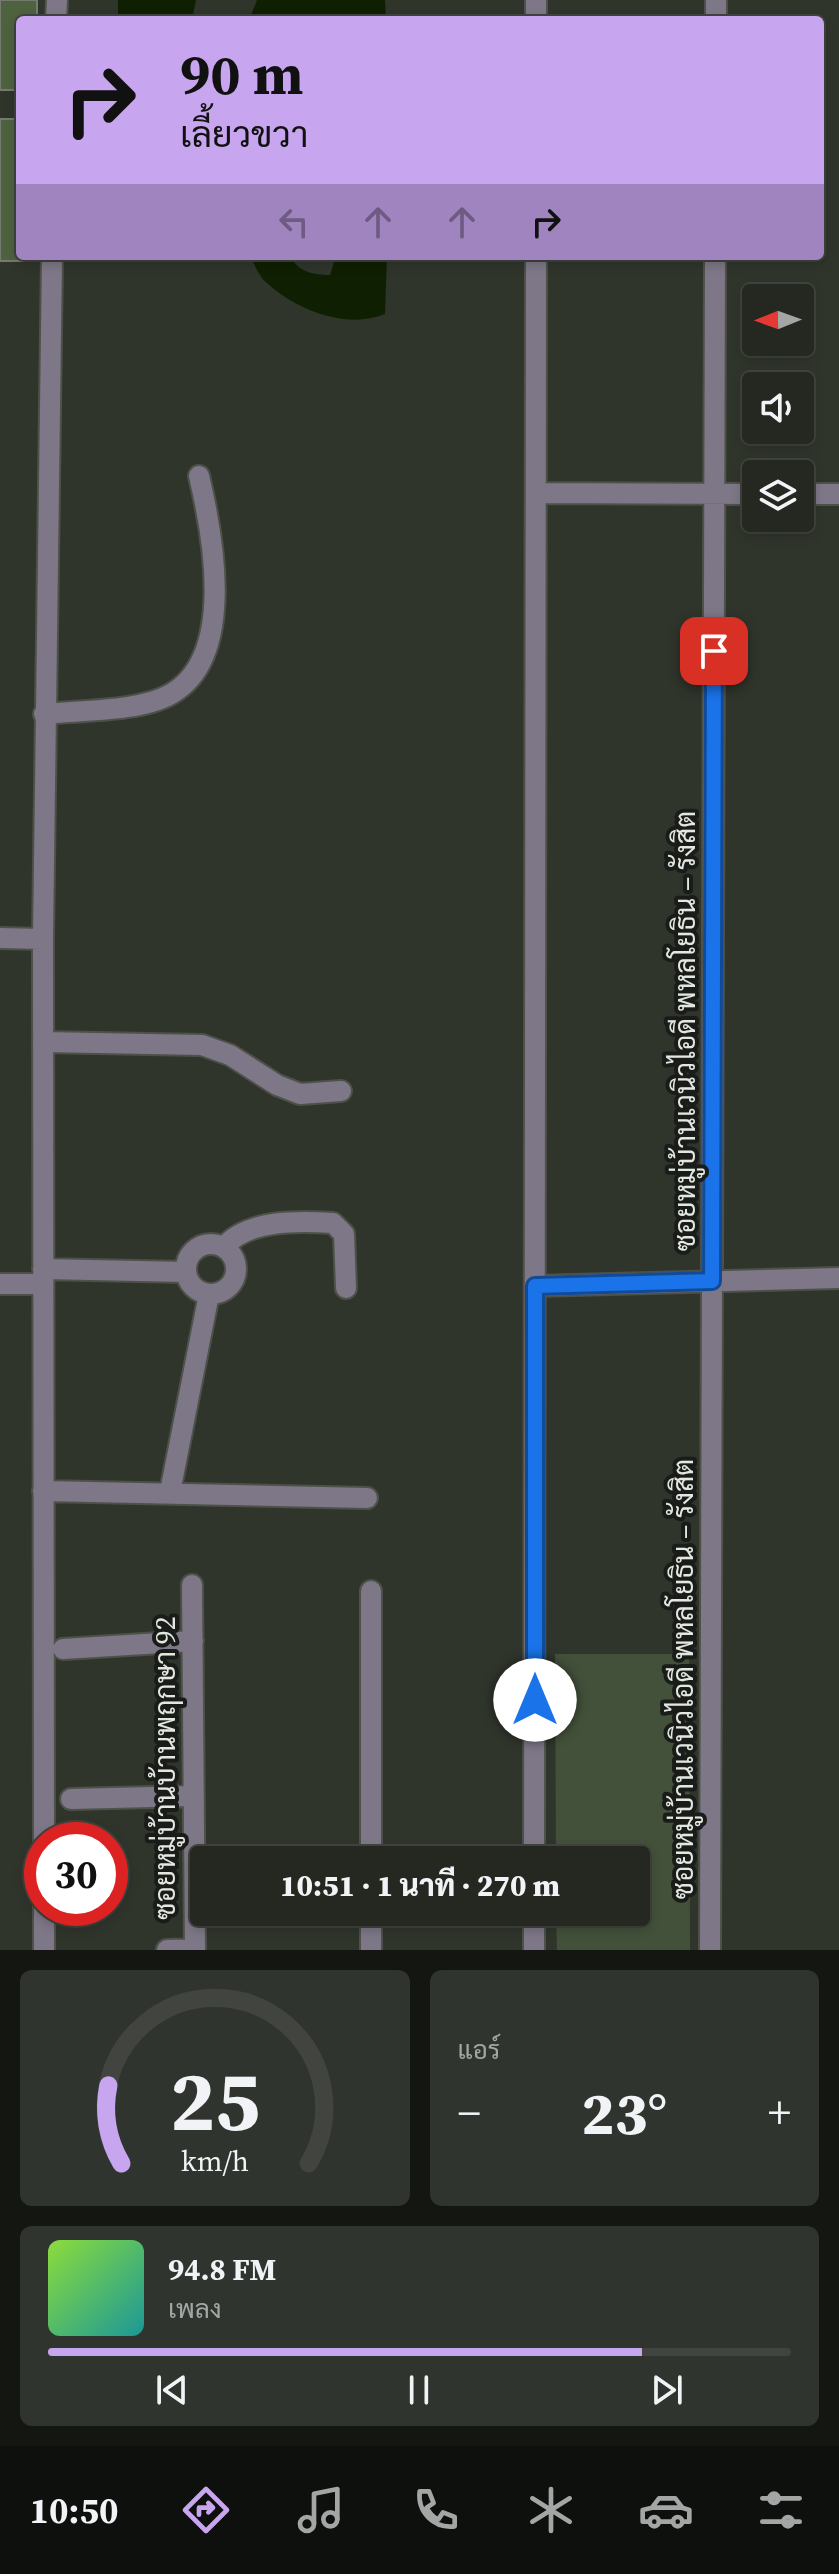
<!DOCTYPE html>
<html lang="th">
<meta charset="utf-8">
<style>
body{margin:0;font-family:"Source Serif 4",Sarabun,serif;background:#30342e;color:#f1f3f6;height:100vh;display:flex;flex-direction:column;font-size:30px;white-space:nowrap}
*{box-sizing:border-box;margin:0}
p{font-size:26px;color:#a3a6a5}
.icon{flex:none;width:44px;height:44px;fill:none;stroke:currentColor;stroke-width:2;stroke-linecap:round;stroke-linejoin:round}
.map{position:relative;height:1950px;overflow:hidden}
.details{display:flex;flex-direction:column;gap:20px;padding:20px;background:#141612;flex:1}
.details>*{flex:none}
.hud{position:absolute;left:16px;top:16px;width:808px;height:244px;border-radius:8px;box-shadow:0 4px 12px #0003,0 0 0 2px #41443f;background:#c8a6ef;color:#111;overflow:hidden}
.needle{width:52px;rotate:269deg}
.controls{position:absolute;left:742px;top:284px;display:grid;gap:16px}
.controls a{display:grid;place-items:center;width:72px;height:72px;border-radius:8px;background:#242821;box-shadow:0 4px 12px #0003,0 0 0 2px #41443f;font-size:40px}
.speed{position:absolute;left:24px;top:1822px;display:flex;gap:16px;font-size:40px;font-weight:700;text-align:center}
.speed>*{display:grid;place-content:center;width:104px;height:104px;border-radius:50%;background:#242821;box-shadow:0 4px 12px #0003,0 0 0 2px #41443f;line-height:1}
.speed .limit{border:12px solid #d22;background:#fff;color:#111}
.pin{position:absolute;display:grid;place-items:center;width:68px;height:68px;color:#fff;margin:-34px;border-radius:16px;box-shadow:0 4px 12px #0006}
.me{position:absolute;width:88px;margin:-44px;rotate:0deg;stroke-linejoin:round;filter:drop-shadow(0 0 6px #0008)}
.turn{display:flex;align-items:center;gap:28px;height:168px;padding:0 32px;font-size:36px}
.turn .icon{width:104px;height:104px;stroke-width:2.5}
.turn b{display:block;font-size:56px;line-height:68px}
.lanes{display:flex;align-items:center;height:76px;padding:0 32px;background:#0003;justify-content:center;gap:40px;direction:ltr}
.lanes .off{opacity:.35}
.big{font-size:60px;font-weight:800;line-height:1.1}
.details .widget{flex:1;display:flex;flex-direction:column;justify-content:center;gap:12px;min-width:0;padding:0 28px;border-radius:12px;background:#30342e}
.details .dial{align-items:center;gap:0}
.dial svg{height:208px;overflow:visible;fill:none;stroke:#41443f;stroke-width:7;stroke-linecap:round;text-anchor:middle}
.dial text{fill:#f1f3f6;stroke:none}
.song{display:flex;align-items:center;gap:24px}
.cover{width:96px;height:96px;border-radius:12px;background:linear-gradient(135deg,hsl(90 70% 55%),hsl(180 70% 35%))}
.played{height:8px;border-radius:4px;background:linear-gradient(90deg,#c8a6ef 80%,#41443f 80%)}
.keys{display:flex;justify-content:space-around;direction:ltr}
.heat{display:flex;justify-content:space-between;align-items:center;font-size:44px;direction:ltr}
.details .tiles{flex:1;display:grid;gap:20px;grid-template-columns:1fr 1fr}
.widget:last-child{grid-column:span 2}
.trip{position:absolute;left:190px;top:1846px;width:460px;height:80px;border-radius:8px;background:#242821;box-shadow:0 4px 12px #0003,0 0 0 2px #41443f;font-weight:800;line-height:80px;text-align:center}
.tabs{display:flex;height:128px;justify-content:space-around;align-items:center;background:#0e100d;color:#a3a6a5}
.tabs .icon{width:56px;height:56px}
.tabs .on{color:#c8a6ef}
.tabs b{font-size:36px;color:#f1f3f6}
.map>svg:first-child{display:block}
</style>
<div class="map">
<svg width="839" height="1950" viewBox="0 0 839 1950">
<rect width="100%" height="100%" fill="#30352c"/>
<!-- green -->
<path fill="#43513a" d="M555 1654H689L690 1950H557L556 1912H636V1860H556Z"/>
<!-- water -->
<path fill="#0f2002" d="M118 0H196L192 20H118Z
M257 0H385L386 20H249Z
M250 256H291C297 272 314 275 330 275L336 256H387L385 314C347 330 296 310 267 283 259 277 255 265 250 256Z"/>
<!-- building -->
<path fill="#4e623f" stroke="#757b70" stroke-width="2" d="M0 0H37V20H20V90H0Z
M0 119H20V256H25V261H0Z"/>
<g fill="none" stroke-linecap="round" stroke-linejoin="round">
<!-- minor casing -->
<g stroke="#4d5149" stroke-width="24">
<path id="minor" d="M56 20 57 0
M536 20V0
M716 20V0
M536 493 756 494
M800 494H839
M44 714C80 710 140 712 171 694 236 657 213 535 199 476
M0 938 43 939
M43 1042 202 1045 230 1055 277 1085 300 1094 341 1091
M186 1269a25 25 0 1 1 50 0a25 25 0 1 1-50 0Z
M224 1247C248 1219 298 1221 333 1223L344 1234 346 1288
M43 1269 186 1272
M0 1284H43
M535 1286 839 1278
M43 1491 367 1498
M170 1492 209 1294
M192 1585 195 1950
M63 1649 193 1641
M71 1799 193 1796
M44 1840 43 939 52 256
M371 1860V1591
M534 1860 536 256
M44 1908V1950
M167 1950 195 1949
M371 1950V1912
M534 1950V1912
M710 1950 715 256"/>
</g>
<!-- minor -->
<use href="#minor" stroke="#7e7787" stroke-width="20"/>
</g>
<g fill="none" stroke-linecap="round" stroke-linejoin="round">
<!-- route casing -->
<g stroke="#114b97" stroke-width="20">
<path id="route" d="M535 1700V1286L712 1281 714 651"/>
</g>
<!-- route -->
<use href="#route" stroke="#1a73e8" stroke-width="14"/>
</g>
<g text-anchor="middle" stroke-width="8" stroke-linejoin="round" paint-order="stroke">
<!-- street labels -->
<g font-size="28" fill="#e3e7e1" stroke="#191c18">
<text transform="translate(685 1031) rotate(-90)" y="10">ซอยหมู่บ้านเวนิวไอดี พหลโยธิน – รังสิต</text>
<text transform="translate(683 1679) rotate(-90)" y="10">ซอยหมู่บ้านเวนิวไอดี พหลโยธิน – รังสิต</text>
<text transform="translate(165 1768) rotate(-90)" y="10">ซอยหมู่บ้านบ้านพฤกษา 92</text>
</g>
</g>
</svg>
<div class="controls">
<a><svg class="needle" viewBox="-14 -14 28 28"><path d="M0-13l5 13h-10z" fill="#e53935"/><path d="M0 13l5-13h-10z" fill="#a3a6a5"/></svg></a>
<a><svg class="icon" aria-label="sound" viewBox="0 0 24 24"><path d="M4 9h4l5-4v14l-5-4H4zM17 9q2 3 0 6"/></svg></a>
<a><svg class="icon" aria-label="layers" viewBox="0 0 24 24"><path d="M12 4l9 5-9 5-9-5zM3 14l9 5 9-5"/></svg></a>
</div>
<div class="speed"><div class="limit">30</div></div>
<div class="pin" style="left:714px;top:651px;background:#d93025"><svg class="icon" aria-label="arrive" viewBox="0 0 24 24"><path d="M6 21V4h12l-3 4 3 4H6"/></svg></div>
<svg class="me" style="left:535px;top:1700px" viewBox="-20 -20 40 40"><circle r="19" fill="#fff"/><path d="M0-13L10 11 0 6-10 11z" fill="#1a73e8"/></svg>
<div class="trip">10:51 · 1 นาที · 270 m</div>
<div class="hud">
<div class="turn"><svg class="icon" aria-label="right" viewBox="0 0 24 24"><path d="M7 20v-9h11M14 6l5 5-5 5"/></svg><div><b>90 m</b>เลี้ยวขวา</div></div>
<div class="lanes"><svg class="icon off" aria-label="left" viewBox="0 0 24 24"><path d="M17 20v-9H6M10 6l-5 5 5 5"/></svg><svg class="icon off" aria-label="ahead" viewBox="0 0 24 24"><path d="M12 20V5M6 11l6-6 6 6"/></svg><svg class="icon off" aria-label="ahead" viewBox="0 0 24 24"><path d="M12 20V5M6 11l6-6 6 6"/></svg><svg class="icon" aria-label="right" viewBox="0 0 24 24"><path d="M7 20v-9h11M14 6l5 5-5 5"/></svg></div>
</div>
</div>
<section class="details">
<div class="tiles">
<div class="widget dial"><svg viewBox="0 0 100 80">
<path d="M14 69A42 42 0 1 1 86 69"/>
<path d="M14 69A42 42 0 0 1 9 39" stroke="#c8a6ef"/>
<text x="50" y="56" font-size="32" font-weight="700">25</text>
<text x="50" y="72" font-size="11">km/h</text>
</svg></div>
<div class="widget"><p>แอร์</p>
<div class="heat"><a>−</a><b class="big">23°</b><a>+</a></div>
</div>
<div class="widget">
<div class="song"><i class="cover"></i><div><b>94.8 FM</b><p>เพลง</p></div></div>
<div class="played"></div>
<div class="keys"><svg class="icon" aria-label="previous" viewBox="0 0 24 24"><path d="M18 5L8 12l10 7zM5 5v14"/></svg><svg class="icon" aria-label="pause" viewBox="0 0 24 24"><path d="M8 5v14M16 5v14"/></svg><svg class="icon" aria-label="next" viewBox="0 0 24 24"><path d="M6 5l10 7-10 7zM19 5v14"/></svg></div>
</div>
</div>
</section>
<nav class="tabs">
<b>10:50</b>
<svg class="icon on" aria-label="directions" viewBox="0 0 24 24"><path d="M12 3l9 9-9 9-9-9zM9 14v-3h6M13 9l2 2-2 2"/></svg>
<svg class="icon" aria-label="music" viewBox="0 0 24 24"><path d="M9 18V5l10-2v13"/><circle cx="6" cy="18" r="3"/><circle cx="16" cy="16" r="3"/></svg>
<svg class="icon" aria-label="phone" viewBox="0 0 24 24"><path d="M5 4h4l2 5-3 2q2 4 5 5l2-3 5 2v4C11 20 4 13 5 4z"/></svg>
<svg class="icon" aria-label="climate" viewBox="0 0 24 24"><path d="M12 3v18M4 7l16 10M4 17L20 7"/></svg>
<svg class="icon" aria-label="car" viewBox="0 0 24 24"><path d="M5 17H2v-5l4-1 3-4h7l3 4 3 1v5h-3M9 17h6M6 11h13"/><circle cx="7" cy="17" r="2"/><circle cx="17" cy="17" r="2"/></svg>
<svg class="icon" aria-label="filters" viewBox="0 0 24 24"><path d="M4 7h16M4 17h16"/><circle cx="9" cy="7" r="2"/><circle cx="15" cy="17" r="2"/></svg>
</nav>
